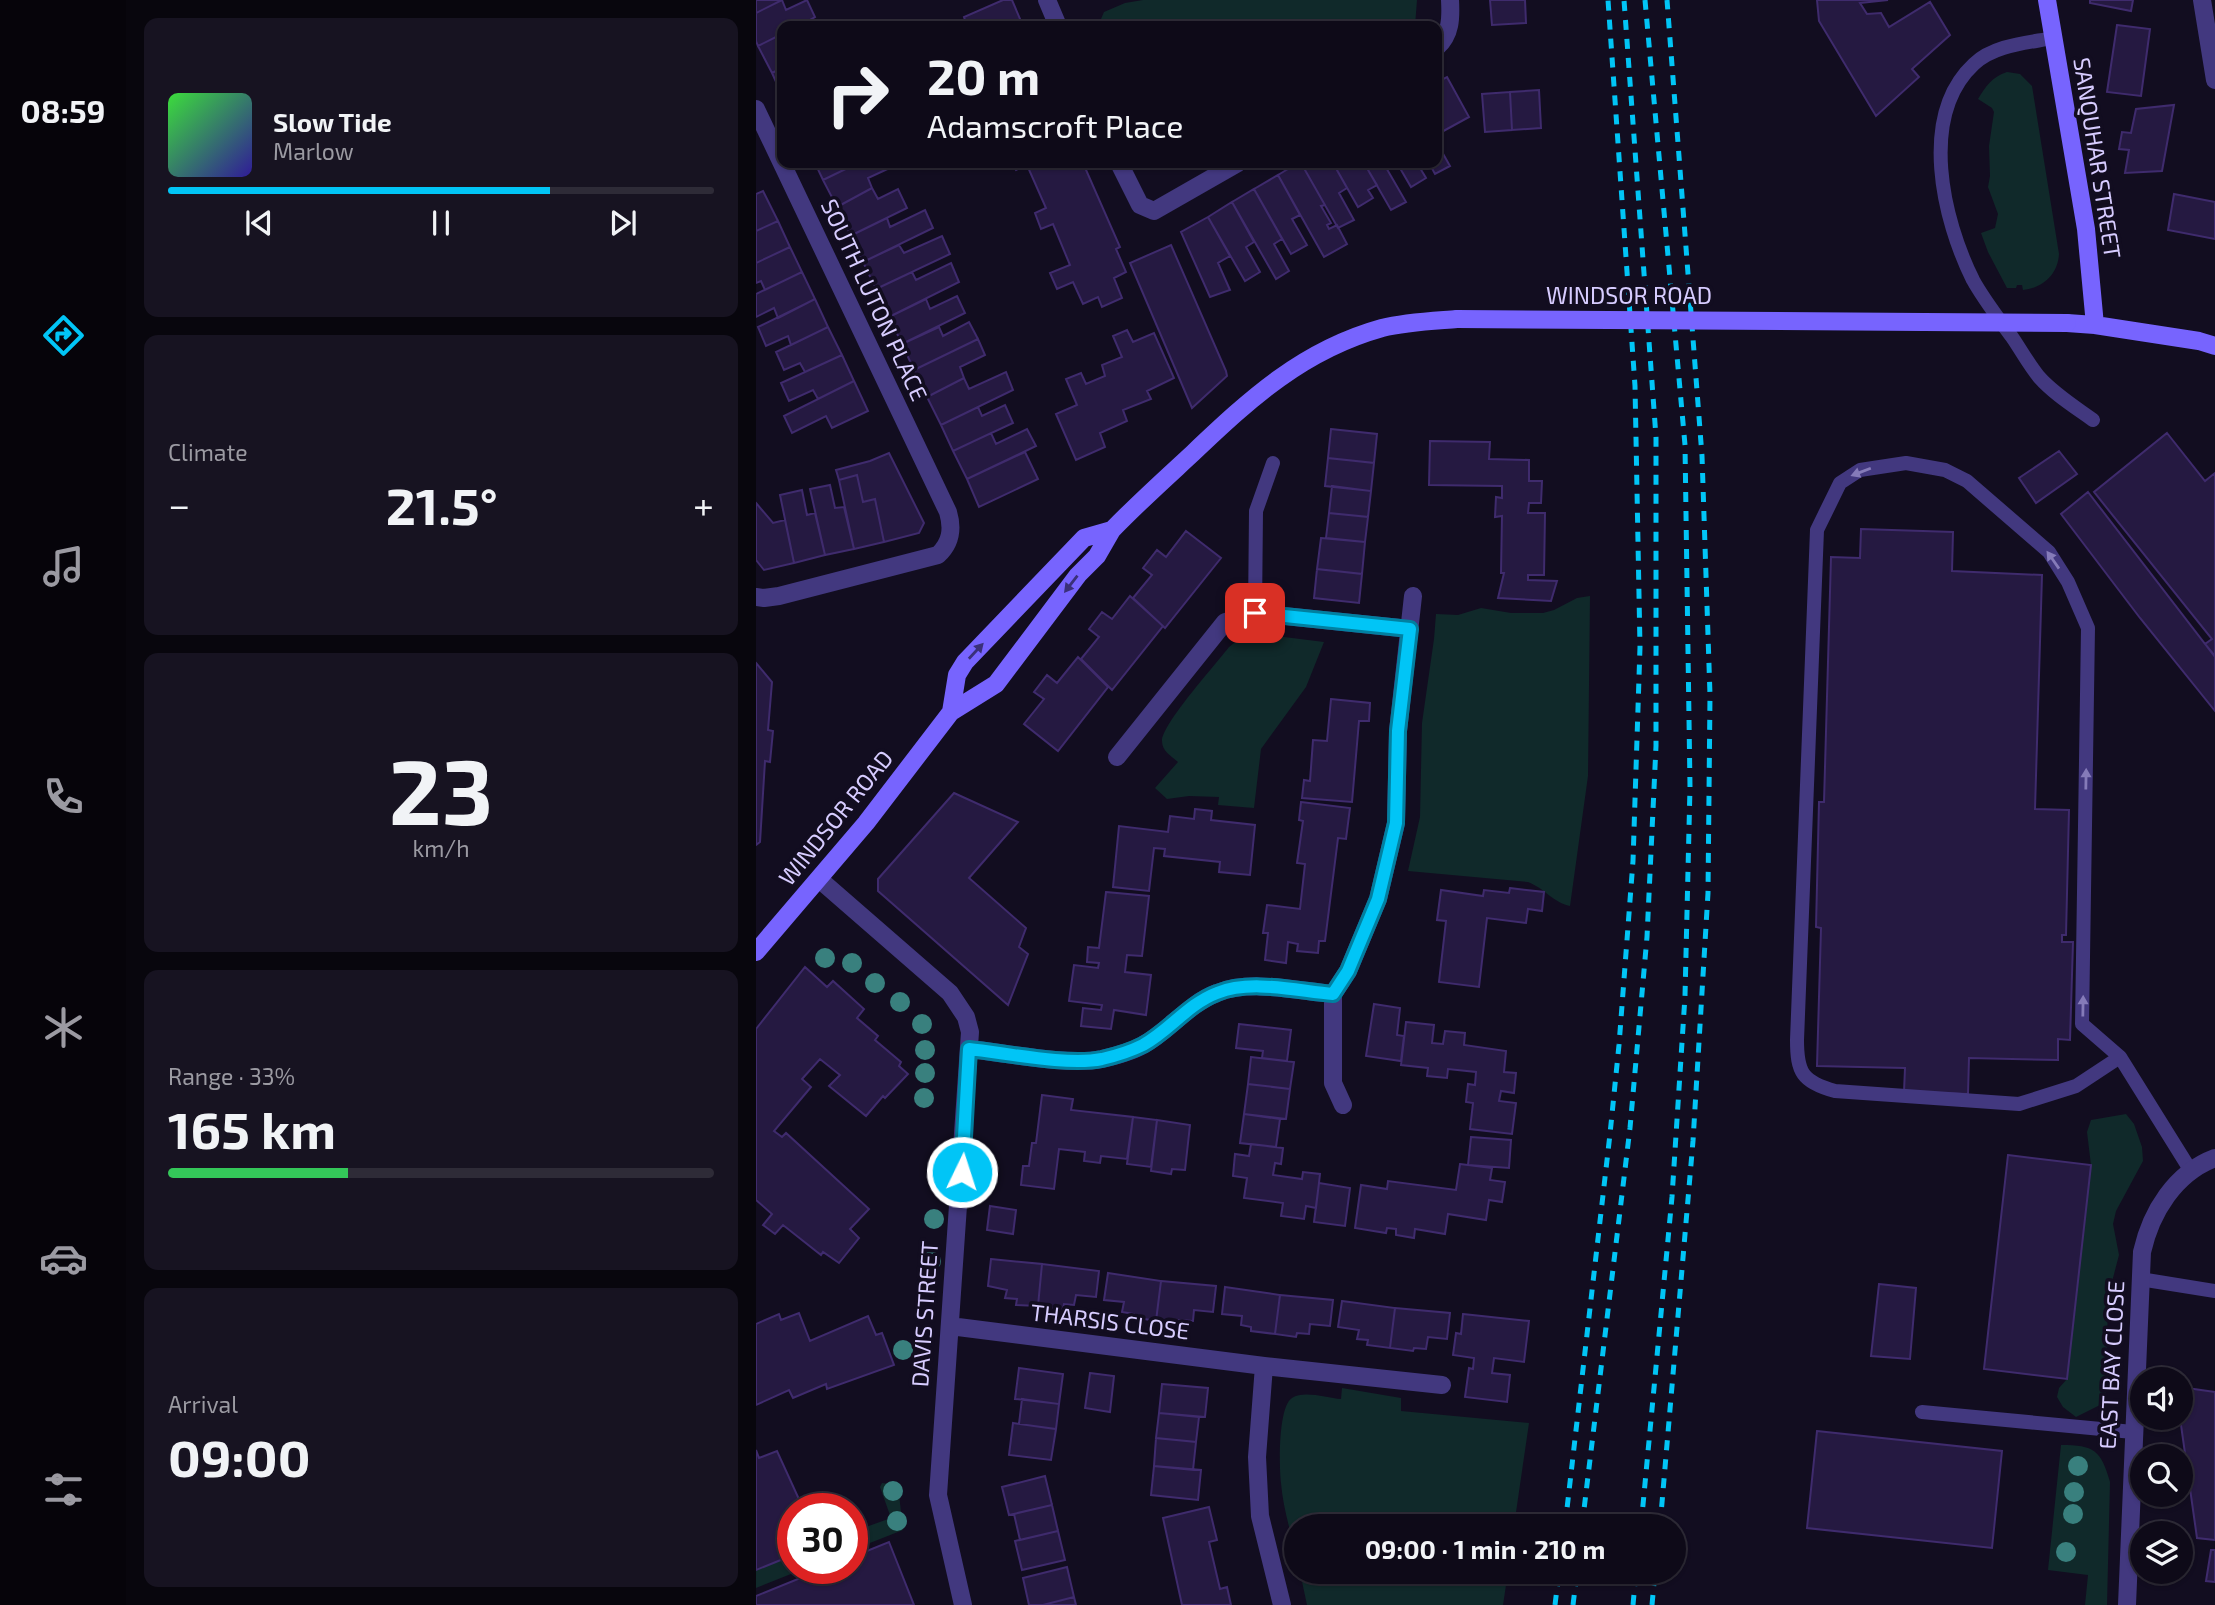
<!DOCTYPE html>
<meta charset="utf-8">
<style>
body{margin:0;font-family:"Exo 2",sans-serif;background:#171321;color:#f1f3f6;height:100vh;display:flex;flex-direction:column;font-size:26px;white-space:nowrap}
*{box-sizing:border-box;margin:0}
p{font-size:23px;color:#9b9aa2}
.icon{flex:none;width:38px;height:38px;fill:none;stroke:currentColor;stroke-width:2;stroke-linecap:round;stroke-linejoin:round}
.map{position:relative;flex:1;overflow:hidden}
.sheet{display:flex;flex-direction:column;gap:18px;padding:18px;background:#08060d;width:630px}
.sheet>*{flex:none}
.banner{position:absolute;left:21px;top:21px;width:665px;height:147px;border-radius:14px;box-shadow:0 2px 5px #0004,0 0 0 2px #2e2b37;background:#0e0a18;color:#f1f3f6;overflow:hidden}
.fabs{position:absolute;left:1374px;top:1367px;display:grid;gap:14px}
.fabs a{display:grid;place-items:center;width:63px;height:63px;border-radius:50%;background:#0e0a18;box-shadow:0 2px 5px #0004,0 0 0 2px #2e2b37;font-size:35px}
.speed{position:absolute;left:21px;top:1493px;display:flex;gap:14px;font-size:35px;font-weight:700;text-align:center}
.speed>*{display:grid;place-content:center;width:91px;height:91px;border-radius:50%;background:#0e0a18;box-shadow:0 2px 5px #0004,0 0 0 2px #2e2b37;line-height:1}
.speed .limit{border:10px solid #d22;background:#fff;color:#111}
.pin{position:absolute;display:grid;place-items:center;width:60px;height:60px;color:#fff;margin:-30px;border-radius:14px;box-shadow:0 4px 10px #0006}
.me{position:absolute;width:77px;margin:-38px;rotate:4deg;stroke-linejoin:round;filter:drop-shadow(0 0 5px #0008)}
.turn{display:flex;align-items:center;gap:24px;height:147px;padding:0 35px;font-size:32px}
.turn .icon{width:91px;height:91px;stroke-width:2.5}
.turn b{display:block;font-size:49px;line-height:60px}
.big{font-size:52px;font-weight:700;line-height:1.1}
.sheet .card{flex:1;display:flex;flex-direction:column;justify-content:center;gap:10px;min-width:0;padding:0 24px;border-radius:14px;background:#171321}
.sheet .dial{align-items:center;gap:0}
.dial b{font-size:91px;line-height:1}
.song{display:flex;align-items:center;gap:21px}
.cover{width:84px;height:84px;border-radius:10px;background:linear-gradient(135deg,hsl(120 70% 55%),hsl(250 70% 35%))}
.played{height:7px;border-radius:4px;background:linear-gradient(90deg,#01c5f6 70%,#2e2b37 70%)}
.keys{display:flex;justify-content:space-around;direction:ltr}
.heat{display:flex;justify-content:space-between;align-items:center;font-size:38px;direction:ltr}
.charge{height:10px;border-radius:5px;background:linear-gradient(90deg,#34c759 33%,#2e2b37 0)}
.trip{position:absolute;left:528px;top:1514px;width:402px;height:70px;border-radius:35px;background:#0e0a18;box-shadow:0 2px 5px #0004,0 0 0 2px #2e2b37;font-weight:700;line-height:70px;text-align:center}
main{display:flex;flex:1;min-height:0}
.tabs{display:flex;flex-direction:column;width:126px;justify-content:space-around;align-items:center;background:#06040a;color:#9b9aa2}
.tabs .icon{width:49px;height:49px}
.tabs .selected{color:#01c5f6}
.tabs b{font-size:32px;color:#f1f3f6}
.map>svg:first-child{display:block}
</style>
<main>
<nav class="tabs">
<b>08:59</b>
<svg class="icon selected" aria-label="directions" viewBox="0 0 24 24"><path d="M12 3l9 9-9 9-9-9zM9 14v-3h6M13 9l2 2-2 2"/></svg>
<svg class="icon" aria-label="music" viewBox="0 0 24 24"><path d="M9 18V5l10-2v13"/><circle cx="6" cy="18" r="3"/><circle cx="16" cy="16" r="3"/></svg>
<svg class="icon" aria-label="phone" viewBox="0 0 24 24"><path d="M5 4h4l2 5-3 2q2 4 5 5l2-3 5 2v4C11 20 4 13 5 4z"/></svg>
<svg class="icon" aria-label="climate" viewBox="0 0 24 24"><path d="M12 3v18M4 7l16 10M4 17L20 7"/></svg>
<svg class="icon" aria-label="car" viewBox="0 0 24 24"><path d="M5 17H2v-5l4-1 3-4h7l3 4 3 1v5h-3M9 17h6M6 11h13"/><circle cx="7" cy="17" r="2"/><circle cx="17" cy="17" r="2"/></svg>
<svg class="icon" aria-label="filters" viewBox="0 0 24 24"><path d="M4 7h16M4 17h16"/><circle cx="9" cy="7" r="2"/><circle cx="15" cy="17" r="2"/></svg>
</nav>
<section class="sheet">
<div class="card">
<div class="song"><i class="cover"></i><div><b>Slow Tide</b><p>Marlow</p></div></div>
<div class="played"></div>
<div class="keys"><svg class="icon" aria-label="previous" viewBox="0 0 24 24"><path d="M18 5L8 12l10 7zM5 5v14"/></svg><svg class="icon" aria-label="pause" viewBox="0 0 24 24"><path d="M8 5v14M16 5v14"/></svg><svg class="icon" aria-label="next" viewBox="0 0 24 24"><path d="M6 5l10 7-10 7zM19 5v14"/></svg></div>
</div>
<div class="card"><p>Climate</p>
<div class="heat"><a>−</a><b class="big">21.5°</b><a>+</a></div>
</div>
<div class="card dial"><b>23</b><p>km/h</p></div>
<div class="card"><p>Range · 33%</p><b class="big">165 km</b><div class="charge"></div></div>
<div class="card"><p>Arrival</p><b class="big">09:00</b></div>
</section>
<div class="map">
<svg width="1459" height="1605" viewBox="0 0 1459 1605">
<rect width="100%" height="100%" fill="#120d20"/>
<!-- green -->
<path fill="#10292a" d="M387 0H661L659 26H342L348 12 369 3Z
M1251 72 1264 74 1276 86 1303 254C1302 274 1287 288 1267 290L1266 285H1261L1260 288H1251L1232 252 1225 233 1239 228 1242 214 1232 187 1234 176 1233 146 1238 112 1236 108 1222 99C1230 86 1236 77 1251 72Z
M834 596 832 776 814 906C798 903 788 888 772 882L652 871 664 817 666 723 678 639 680 614 702 615 725 608 755 613H787L798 610 821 598Z
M505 634 568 642 550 687 505 749 498 808 462 805 463 797 433 796 411 799 399 788 422 762C415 756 406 751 406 741 406 724 460 664 473 647L482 640Z
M1370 1114 1378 1124 1386 1147 1387 1161 1360 1211 1357 1224 1363 1255 1352 1297 1350 1394 1346 1404 1320 1417 1307 1407 1301 1397 1303 1388 1311 1379 1335 1165 1331 1132 1335 1120Z
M586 1388 645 1398V1411L773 1423 758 1526H541V1558C535 1533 527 1508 525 1483 523 1466 522 1407 536 1398 548 1390 571 1398 585 1399Z
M1305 1445C1338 1445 1345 1450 1354 1482L1351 1605H1329L1332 1575 1292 1570Z
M126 1483 142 1485 147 1530 96 1550V1532L135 1518 124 1487Z
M37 1555V1568H50L0 1588V1570Z
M544 1572H752L747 1605H551Z"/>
<!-- building -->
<path fill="#251941" stroke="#3f2b6d" stroke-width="2" d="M0 0H26L0 13Z
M26 0 30 10 51 0 59 17 43 26H26V34L2 46 0 41V13Z
M247 0H256L267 26H211L208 17Z
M734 0H769L770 23 736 25Z
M1061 0H1132L1104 3 1111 14 1125 13 1133 27 1174 2 1194 35 1156 69 1163 77 1120 116 1063 21Z
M1334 0H1377L1375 11 1334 3Z
M1361 25 1394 29 1385 96 1351 92Z
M26 34V68L16 73 2 46Z
M26 68V95L16 73Z
M691 77 713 117 682 134 681 82Z
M783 90 785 128 756 130 754 92Z
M754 92 756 130 729 132 726 94Z
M1418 105 1406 171 1369 173 1373 150 1363 149 1366 132 1375 133 1380 109Z
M681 143 694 166 679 174 673 163H681Z
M59 163H102L67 180Z
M102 163H136L138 166 112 178 116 188 81 207 67 180Z
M257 163H327L364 247 360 249 370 272 358 278 366 298 346 307 342 297 327 304 317 282 301 289 294 273 314 265 297 224 285 229 279 213 290 208 271 165 260 170Z
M542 163H545L569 205 565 206 575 223 571 225 573 229 581 225 591 244 568 257 522 175Z
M545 163H577L591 188 583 193 598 220 582 228Z
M577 163H608L621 185 612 190 617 198 602 207Z
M608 163H631L628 164 650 202 635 210Z
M641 163H661L670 178 655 187Z
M522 175 544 215 536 219 551 245 535 254 498 189Z
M116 188 122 199 142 189 151 208 94 236 81 207Z
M498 189 526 239 518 244 533 271 520 279 476 202Z
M7 191 22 221 0 231V194Z
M1418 194 1459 202V239L1412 230Z
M476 202 498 242 490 247 504 272 489 281 452 217Z
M169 210 177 228 107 262 94 236 131 218 134 227Z
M452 217 474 256 462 263 474 290 454 297 425 232Z
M22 221 34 247 0 263V231Z
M186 236 194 254 120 289 107 262 143 245 148 253Z
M415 245 470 371 471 376 436 408 374 263Z
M34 247 46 272 9 290 5 281 0 283V263Z
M195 263 203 282 133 317 120 289 156 272 160 280Z
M46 272 59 299 22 318 18 308 0 317V294Z
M201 296 209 313 146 344 133 317 170 299 174 309Z
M59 299 72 327 35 345 32 336 10 346 2 327Z
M213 322 222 339 158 370 146 344 183 327 187 336Z
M72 327 86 355 49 372 44 363 28 370 20 352Z
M371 330 377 342 398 333 418 378 391 391 395 399 367 410 371 421 344 433 349 447 320 460 300 414 321 405 310 379 325 373 330 384 349 376 346 365 366 357 357 336Z
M222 339 229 355 204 367 208 378 171 397 158 370Z
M86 355 98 381 62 399 57 390 33 401 25 383Z
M250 372 257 390 185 425 171 397 208 378 213 389Z
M98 381 112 411 76 428 70 416 36 433 28 416Z
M249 405 257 423 197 451 185 425 222 407 226 416Z
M271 429 280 446 211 479 197 451 235 433 240 444Z
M575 429 621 434 618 463 572 458Z
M1411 433 1449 481 1459 473V656L1449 644 1456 639 1338 492Z
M674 441 734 442 733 459 773 460V481H786L785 503H773L772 513H789L788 575H772V580L801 581 795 601 742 598 748 573H745L746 516 739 517 740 497 746 498V486L673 485Z
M1303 451 1321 474 1280 503 1263 478Z
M269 452 282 479 223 507 211 479Z
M133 453 168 523 163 533 128 542 119 499 107 502 101 475 83 480 80 470 114 461Z
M572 458 618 463 615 491 569 486Z
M101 475 107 502 119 499 128 542 98 549 83 480Z
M74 485 79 508 88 507 98 549 69 555 54 489Z
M576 486 615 491 612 517 573 513Z
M46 490 51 515 59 513 69 555 38 563 24 495Z
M1332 492 1459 657V711L1384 618 1305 514Z
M0 503 17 523 29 520 38 563 8 570 0 560Z
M573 513 612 517 609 542 570 538Z
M1105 529 1197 532 1196 571 1286 575 1279 809 1313 810 1310 935H1306V942H1317L1314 1040 1302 1039V1060L1213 1058 1212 1094 1148 1092 1149 1068 1061 1066 1065 928 1060 927 1063 802H1068L1075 557 1104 558Z
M430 531 465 558 409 628 377 598 396 575 387 568 401 550 410 557Z
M565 538 609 542 606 574 561 569Z
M561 569 606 574 603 603 558 598Z
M374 596 407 626 356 690 325 659 343 637 333 629 346 612 356 619Z
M322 657 352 687 302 751 268 724 288 699 278 692 291 675 301 683Z
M0 663 16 682 12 730 17 731 14 762 9 761 4 842 0 845Z
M575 699 614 703 613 721H603L596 802 546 798 548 780 554 781 557 740 571 741Z
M198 793 262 822 213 878 270 928 263 947 272 954 252 1005 122 891V879Z
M545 802 594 808 590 839 582 838 569 941H563L562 953 541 951 542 944 532 942 530 963 509 960 512 933H507L511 905 544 909 549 864 541 863 547 821 543 820Z
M439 809 456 811 455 820 499 825 494 875 463 872 464 862 408 856 409 849 398 848 393 891 357 887 363 826 412 832 414 816 438 819Z
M754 888 788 892 786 911 772 909 770 923 731 918 723 987 683 982 690 921 681 920 685 890 727 896 728 890 753 893Z
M350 892 393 896 386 956 371 955 369 972 395 975 390 1015 358 1010 355 1029 325 1026 327 1008 345 1010 346 1005 313 1001 318 965 342 968 343 963 331 962 332 947 343 948Z
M49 967 71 987 77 981 108 1009 101 1018 122 1036 119 1040 145 1062 143 1066 152 1074 129 1098 127 1096 110 1116 73 1086 84 1075 64 1059 46 1079 55 1087 18 1131 26 1137 30 1133 113 1209 94 1229 103 1238 83 1263 67 1252 65 1255 27 1225 19 1234 7 1225 16 1214 0 1200V1029Z
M618 1004 644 1008 641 1035 648 1036 645 1061 610 1056Z
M650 1022 678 1025 676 1043 687 1044 689 1031 709 1033 708 1045 750 1051 748 1072 760 1073 758 1093 745 1091 743 1101 760 1103 756 1134 714 1129 717 1103 710 1102 712 1084 719 1085 720 1072 692 1069 691 1078 671 1076 672 1068 645 1065Z
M483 1024 535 1030 531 1061 506 1058 507 1051 480 1048Z
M495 1057 538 1062 534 1089 492 1084Z
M492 1084 534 1089 530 1119 488 1114Z
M286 1095 317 1099 315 1110 377 1117 371 1159 345 1156 344 1163 328 1161 329 1152 303 1149 298 1189 265 1185 267 1166H273L276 1143H280Z
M488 1114 524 1119 520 1147 484 1143Z
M377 1117 401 1120 395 1167 371 1164Z
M401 1120 434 1125 429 1170 416 1169 415 1174 395 1171Z
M715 1137 755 1140 753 1168 712 1165Z
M495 1144 527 1148 525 1164 519 1163 517 1175 546 1179 547 1172 564 1174 560 1208 550 1206 548 1219 525 1216 527 1203 488 1198 491 1178 477 1176 479 1154 493 1156Z
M1252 1155 1335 1165 1311 1379 1228 1369Z
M704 1164 736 1168 734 1180 749 1182 746 1202 733 1200 730 1220 692 1214 689 1234 659 1229 658 1238 640 1235V1229L631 1228 630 1233 599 1228 605 1185 631 1189 632 1181 700 1190Z
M563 1183 594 1188 589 1226 558 1222Z
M234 1206 260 1210 257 1234 231 1230Z
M235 1259 286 1264 282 1306 260 1305 261 1299 249 1298 251 1290 232 1286Z
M286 1264 343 1271 340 1297 320 1295 318 1305 308 1304 307 1309 282 1306Z
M352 1273 405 1281 400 1321 377 1317 378 1314 366 1312 368 1302 348 1300Z
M405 1281 460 1286 457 1312 438 1310 437 1321 423 1320 422 1324 400 1321Z
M1123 1284 1160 1288 1154 1359 1115 1356Z
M469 1287 524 1295 519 1334 495 1331V1327L485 1325 486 1316 466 1314Z
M524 1295 577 1300 574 1326 554 1324 553 1334 541 1333 540 1337 519 1334Z
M586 1301 639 1308 634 1348 611 1345 612 1340 601 1339 603 1330 582 1327Z
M639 1308 694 1313 691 1339 672 1337 670 1349 658 1348 657 1351 634 1348Z
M43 1313 54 1341 112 1316 120 1335 126 1333 138 1365 71 1389 70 1384 37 1398 33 1390 0 1405V1324L23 1314 25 1320Z
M707 1314 773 1321 768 1362 738 1358 736 1373 754 1375 751 1402 709 1397 713 1368 717 1369 718 1358 697 1355 700 1333 705 1334Z
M263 1368 307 1374 303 1404 259 1399Z
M334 1373 358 1376 354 1412 329 1408Z
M406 1384 452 1388 449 1417 403 1413Z
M1424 1387 1459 1392V1540L1441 1538 1424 1418Z
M266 1399 303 1404 300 1429 263 1424Z
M403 1413 443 1417 440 1442 400 1438Z
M257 1423 300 1429 295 1460 253 1455Z
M1061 1431 1246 1451 1236 1548 1051 1528Z
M400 1438 440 1442 437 1470 398 1466Z
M0 1450 3 1458 21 1451 47 1508H37V1555L0 1570Z
M398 1466 445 1470 442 1500 395 1495Z
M289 1476 296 1505 253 1515 246 1487Z
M296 1505 302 1531 264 1540 258 1514Z
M453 1507 461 1540 453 1542 464 1589 471 1587 475 1605H426L407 1518Z
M302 1531 309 1560 266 1570 259 1541Z
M133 1542 158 1605H0V1596L69 1568H96V1557Z
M1455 1550H1459V1582L1450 1581Z
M311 1567 318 1597 287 1605H273L267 1578Z
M318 1597 320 1605H287Z"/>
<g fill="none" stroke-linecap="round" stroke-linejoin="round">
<!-- lane -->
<path stroke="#42387f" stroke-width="14" d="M1297 38C1271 43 1238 45 1218 64 1162 116 1187 220 1217 280 1228 300 1243 319 1256 337 1265 350 1273 365 1283 377 1298 394 1319 407 1337 420
M499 613 500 511 517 463
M1364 1057 1320 1086 1263 1104 1079 1091C1046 1082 1041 1072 1041 1040L1061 530 1084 483 1104 470 1150 463 1189 470 1211 481 1293 552 1312 582 1332 628 1326 1024 1364 1057 1435 1171
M1384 1279 1459 1291
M1166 1412 1377 1432"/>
<!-- street -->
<path stroke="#42387f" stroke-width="18" d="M291 0 302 26
M1446 0 1459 80
M681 47C695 34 695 18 694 0
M0 109 192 512C197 529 195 543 182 555L23 596 8 598 0 597
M363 163 384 205 398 211 482 163
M361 757 469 622 499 613 654 629
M63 879 194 993 210 1017 214 1032 182 1495 207 1605
M577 994V1083L587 1105
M213 1049C250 1053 312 1066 346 1059 359 1056 375 1052 387 1045 413 1031 432 1004 461 993 495 979 541 991 577 994L592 971 622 899 640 823 642 731 657 596
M194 1326 508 1366 686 1385
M508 1366 501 1457 504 1516 526 1605
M1371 1605 1386 1252C1395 1212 1419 1173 1459 1158"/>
<!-- secondary -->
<path stroke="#7764fe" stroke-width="18" d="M1291 0 1330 229 1339 325
M1311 323 1339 325 1443 341 1459 346
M195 712 201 675 209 662 328 538 356 530
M0 952 110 823 195 712 240 684 322 575 341 556 356 530C382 503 410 478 437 453 495 398 547 350 626 328 650 322 676 321 701 319"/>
<!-- rail -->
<path stroke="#01c5f6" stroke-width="5" stroke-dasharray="10 9" stroke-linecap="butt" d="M809 1526 854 1134 863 1045 877 861 884 647 879 386 852 0
M826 1526 874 1128 891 937 900 746V437L868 0
M885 1526 916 1197 929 996 934 787 929 445 889 0
M904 1526 937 1141 952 893 954 695 946 456 911 0
M799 1605 803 1572
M817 1605 821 1572
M877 1605 880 1572
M896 1605 899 1572"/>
<!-- secondary-bridge -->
<path stroke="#7764fe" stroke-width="18" d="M701 319 1311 323"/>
</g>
<!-- trees -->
<g fill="#39807e">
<circle cx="69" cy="958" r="10"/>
<circle cx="96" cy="963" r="10"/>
<circle cx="119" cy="983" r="10"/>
<circle cx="144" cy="1002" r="10"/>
<circle cx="166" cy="1024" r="10"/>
<circle cx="169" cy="1050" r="10"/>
<circle cx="169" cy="1073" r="10"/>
<circle cx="168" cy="1098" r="10"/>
<circle cx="178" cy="1219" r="10"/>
<circle cx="175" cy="1261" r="10"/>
<circle cx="147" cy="1350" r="10"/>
<circle cx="1322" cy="1466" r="10"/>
<circle cx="137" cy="1491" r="10"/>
<circle cx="1318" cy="1492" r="10"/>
<circle cx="1317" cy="1514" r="10"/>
<circle cx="141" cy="1521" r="10"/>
<circle cx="1310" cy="1552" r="10"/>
</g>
<!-- one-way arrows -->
<defs><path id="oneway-solid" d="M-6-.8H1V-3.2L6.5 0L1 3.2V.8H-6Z" transform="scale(1.75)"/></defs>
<g fill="#857bb9">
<use href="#oneway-solid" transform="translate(1105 472) rotate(159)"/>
<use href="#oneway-solid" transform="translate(1297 560) rotate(-125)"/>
<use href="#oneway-solid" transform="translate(1330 779) rotate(-89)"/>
<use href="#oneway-solid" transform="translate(1327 1006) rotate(-89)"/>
</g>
<g fill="#3a3079">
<use href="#oneway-solid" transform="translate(315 584) rotate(128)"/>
<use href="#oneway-solid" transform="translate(220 651) rotate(-47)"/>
</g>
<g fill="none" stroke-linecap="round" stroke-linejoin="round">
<!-- route casing -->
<g stroke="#0180a0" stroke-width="18">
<path id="route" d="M206 1172 213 1049C250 1053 312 1066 346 1059 359 1056 375 1051 387 1045 413 1031 432 1004 461 993 495 979 541 991 577 994L592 971 622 899 640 823 642 731 654 629 499 613"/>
</g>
<!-- route -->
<use href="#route" stroke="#01c5f6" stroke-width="12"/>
</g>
<g text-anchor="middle" stroke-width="7" stroke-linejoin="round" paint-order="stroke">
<!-- street labels -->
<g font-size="23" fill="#d7ccff" stroke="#120d20">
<text transform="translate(1341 158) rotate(81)" y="8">SANQUHAR STREET</text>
<text x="873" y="304">WINDSOR ROAD</text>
<text transform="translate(118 300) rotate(65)" y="8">SOUTH LUTON PLACE</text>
<text transform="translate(80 818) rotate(-51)" y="8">WINDSOR ROAD</text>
<text transform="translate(169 1314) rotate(-86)" y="8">DAVIS STREET</text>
<text transform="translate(354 1322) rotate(7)" y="8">THARSIS CLOSE</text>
<text transform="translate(1356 1365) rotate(-87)" y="8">EAST BAY CLOSE</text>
</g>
</g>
</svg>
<div class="fabs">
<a><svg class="icon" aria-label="sound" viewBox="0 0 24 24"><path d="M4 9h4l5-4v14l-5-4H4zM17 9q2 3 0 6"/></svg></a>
<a><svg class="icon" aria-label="search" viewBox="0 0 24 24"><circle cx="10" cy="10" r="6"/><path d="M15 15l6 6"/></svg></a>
<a><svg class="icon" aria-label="layers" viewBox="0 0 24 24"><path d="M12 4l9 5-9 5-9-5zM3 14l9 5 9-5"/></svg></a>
</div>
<div class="speed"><div class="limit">30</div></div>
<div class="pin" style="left:499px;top:613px;background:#d93025"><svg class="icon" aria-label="arrive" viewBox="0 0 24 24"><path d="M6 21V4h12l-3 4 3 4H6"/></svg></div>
<svg class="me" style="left:206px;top:1172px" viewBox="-20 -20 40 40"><circle r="17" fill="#01c5f6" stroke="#fff" stroke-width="3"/><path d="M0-11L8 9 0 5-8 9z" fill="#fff"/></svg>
<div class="trip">09:00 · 1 min · 210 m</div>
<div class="banner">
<div class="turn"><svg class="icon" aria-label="right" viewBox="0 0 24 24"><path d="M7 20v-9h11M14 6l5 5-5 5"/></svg><div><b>20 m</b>Adamscroft Place</div></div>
</div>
</div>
</main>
